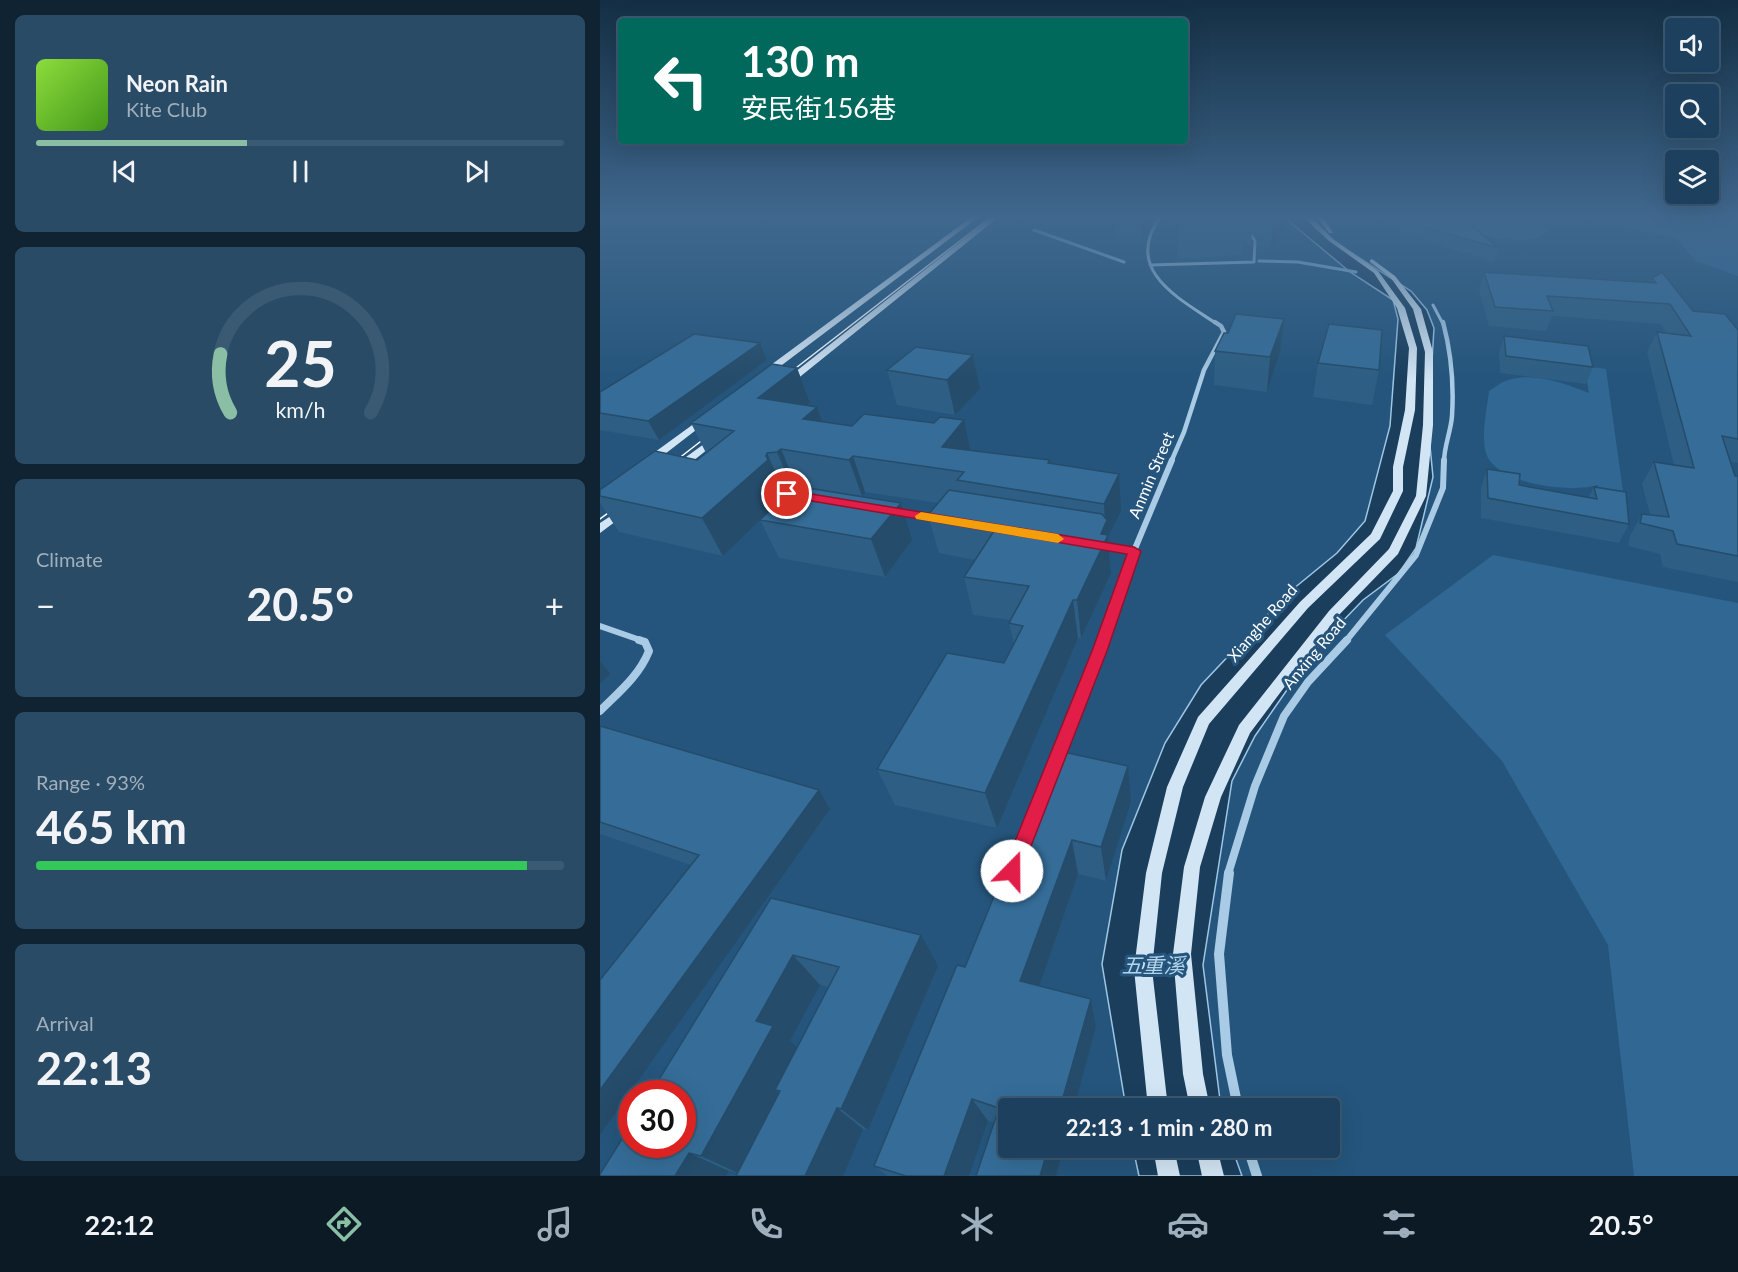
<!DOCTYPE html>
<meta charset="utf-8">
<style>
body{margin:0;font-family:Lato,"Noto Sans TC",sans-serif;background:#294b66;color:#f1f3f6;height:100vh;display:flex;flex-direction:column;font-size:22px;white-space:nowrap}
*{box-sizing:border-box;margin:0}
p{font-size:20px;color:#a0afbc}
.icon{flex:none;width:33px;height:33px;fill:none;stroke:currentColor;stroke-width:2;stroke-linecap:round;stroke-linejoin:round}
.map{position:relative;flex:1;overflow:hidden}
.drawer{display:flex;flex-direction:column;gap:15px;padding:15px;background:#0f2333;width:600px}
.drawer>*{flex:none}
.guide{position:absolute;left:18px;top:18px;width:570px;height:126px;border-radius:6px;box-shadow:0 6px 24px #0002,0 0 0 2px #3a5972;background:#00695c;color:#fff;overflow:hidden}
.fabs{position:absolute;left:1065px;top:18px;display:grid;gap:12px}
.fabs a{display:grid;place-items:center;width:54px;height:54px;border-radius:6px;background:#1c405d;box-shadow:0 6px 24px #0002,0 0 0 2px #3a5972;font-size:30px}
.speed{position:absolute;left:18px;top:1080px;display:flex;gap:12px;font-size:30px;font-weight:700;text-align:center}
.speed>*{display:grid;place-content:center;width:78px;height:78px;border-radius:50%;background:#1c405d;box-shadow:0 6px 24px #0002,0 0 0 2px #3a5972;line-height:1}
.speed .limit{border:9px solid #d22;background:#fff;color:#111}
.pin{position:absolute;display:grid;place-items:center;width:51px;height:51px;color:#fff;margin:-26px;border:3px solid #fff;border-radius:50%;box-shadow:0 2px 6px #0007}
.me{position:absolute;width:66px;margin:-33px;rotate:22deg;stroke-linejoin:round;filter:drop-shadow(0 0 4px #0008)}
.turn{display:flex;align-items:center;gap:21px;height:126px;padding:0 24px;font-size:27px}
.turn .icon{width:78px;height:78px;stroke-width:2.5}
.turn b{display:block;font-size:42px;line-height:51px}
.big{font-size:45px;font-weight:700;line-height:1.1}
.drawer .card{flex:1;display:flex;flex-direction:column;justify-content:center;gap:9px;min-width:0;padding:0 21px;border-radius:9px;background:#294b66}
.drawer .dial{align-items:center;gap:0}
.dial svg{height:156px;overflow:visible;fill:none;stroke:#3a5972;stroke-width:7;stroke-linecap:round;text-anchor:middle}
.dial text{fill:#f1f3f6;stroke:none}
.song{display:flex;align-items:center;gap:18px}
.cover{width:72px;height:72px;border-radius:9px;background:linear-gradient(135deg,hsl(90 70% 55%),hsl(100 70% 35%))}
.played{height:6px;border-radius:3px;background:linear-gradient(90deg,#8abfa5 40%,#3a5972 40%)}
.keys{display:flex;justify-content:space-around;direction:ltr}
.heat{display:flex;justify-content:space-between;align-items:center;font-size:33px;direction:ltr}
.charge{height:9px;border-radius:4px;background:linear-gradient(90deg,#34c759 93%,#3a5972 0)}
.trip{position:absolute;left:398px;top:1098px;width:342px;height:60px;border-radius:6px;background:#1c405d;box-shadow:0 6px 24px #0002,0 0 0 2px #3a5972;font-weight:700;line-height:60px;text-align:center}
.tab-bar{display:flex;height:96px;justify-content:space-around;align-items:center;background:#0b1a25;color:#a0afbc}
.tab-bar .icon{width:42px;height:42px}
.tab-bar .current{color:#8abfa5}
.tab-bar b{font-size:27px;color:#f1f3f6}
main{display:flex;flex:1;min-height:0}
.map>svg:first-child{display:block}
</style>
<main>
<section class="drawer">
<div class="card">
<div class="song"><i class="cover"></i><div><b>Neon Rain</b><p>Kite Club</p></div></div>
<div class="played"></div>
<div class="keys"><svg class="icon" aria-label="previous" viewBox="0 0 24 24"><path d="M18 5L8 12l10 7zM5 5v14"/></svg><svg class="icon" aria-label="pause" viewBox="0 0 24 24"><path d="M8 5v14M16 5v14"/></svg><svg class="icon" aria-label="next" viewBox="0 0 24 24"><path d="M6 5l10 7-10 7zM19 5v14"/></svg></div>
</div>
<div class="card dial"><svg viewBox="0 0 100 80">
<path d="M14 69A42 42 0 1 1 86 69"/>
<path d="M14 69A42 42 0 0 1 9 39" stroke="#8abfa5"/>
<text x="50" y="56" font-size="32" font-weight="700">25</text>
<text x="50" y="72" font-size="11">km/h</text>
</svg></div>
<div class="card"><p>Climate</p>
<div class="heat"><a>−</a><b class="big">20.5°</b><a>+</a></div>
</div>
<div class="card"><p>Range · 93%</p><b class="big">465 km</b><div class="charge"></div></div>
<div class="card"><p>Arrival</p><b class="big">22:13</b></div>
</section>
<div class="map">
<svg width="1138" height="1176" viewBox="0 0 1138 1176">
<rect width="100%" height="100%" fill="#25557c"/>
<!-- green -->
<path fill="#306893" d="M849 216C872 216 936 209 948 231 924 251 881 233 855 226Z
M971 216H1138V276L1096 261 1076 238Z
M984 366 1006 369 1024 499 999 495 998 485C971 493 900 485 887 456 880 437 887 410 889 391 894 388 900 383 905 381 932 371 964 383 989 393Z
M893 555 1138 603V1176H1034L1008 945 902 761 785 635Z"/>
<!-- water -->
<path fill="#1a3e5c" stroke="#9dc7e5" stroke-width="1.5" d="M687 216H705L715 228 730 239 811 291 827 310 834 328 828 425 833 477 816 548 799 573 763 600 714 651 655 736 632 781 603 965 621 1108H526L502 964 522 850 565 743 601 685 687 594 737 553 765 521 790 426 798 319 793 300 750 272 690 222Z
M533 1148H632L642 1176H539Z"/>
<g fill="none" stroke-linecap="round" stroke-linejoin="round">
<!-- stream -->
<path stroke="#9dc7e5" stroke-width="3" d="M434 230 524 262
M659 261 698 262 756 272"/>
<!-- street-far4 -->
<path stroke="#a9cbe5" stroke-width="3" d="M561 216C521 270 580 299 617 324
M550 265 654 262 655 241 639 216
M833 305 843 324"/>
<!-- street-far3 -->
<path stroke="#a9cbe5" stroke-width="4.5" d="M843 322C851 352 854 385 852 416 851 431 844 446 844 462
M571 462 584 432 604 370 624 332 621 326 615 322"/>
<!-- street-far2 -->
<path stroke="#a9cbe5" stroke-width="6" d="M297 512 334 518
M501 546 534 551
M0 626 43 641
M503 641 534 551 572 460
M746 641 816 555 843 488 844 460"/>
<!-- street-far1 -->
<path stroke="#a9cbe5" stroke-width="8" d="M0 711C19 692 39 676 49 651L45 642 39 640
M457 758 504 640
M628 874 655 786 684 716 708 682 747 640"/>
<!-- street -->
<path stroke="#a9cbe5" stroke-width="10" d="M629 873 619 954 627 1055 638 1108
M648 1148 657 1176"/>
<!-- secondary -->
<path fill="#d2e5f4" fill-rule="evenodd" d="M373 216H380L166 377H160V373Z
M393 216H400L191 384H185V380Z
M703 216H710L733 239 778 271 805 308 817 348 815 410 803 467V491L780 539 708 608 609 724 583 787 562 873 552 969 568 1108H548L534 969 546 873 567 787 598 717 700 602 771 534 793 491V467L805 410 809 348 797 308 774 273 729 241Z
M716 216H722L733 233H729Z
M772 259 795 276 821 309 833 352V425L826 496 798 554 737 617 650 733 621 797 600 867 591 954 603 1074 610 1108H590L583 1074 573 954 584 867 605 797 639 725 729 611 789 549 816 496 823 425 825 352 813 309 791 278 770 262V260Z
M106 415 111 418 109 420 52 464H44V460Z
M115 436 118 437V441L83 469H75V465Z
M23 508 27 509 28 511 27 513 0 533V523Z
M553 1148H574L580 1176H558Z
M596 1148H617L624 1176H602Z"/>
<!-- tram -->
<path stroke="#fff" stroke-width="1.5" d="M183 378 392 216
M69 466 114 431
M0 519 19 505"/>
</g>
<!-- wall -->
<path fill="#2e5e83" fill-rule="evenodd" d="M514 216H549V221L542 238 515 236Z
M579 216H685L684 228 671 247 659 246 658 239 652 230 651 245 643 244 642 255 578 259V217Z
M779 216H861L898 248 894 262 801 234Z
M884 272 1050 282 1052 278 1093 311 1138 330V463L1131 462 1135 476H1138V582L1063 567 1060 554 1028 546 1030 536 1042 514H1050L1042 484 1054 462 1074 465 1047 352 1057 332 1066 333 1061 324 952 316 946 331 889 326 879 290Z
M684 319 680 352 667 392 614 385 615 351 628 333Z
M904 336 993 367 986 384 900 373 899 353Z
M160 343 167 360 59 440 0 430V392Z
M373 355 380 389 355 415 297 405 287 370Z
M718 363 779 370 772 405 713 397Z
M197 368 210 403 207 406 217 407 222 422 252 426 334 423 364 420 371 450 451 464 521 511 508 537 511 573 481 638H478L397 828 295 805 277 769 404 663 414 644 409 623 411 620 373 615 364 577 375 560 339 553 328 515 338 503 265 492 262 496 196 485 195 486 312 540 285 577 179 558 160 520 174 507 123 556 19 532 0 503V490L97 460 106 453 91 423ZM183 489H192L184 497 182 493Z
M887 469 919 485 988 498 994 487 1029 524 1019 543 881 518V488Z
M0 726 219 790 230 809 0 1135V980L91 865 0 834Z
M454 750 531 802 506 881 478 874 439 986 491 999 496 1027 474 1108H408V1148H464L456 1176H376L394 1123 388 1121 369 1176H288L274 1166 365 967Z
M171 898 338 966 268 1130 263 1129 138 1173 129 1171 126 1176H0ZM220 985 228 987 197 1047 190 1041Z"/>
<!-- shaded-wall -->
<path fill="#254c6a" d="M542 216H549V221L542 238Z
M670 216H685L684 228 671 247 674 219Z
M684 319 680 352 667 392 670 357Z
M160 343 167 360 59 440 48 421Z
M373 355 380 389 355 415 347 380Z
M197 368 210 403 173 434 158 398Z
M217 407 230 443 217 455 203 419Z
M364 420 372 456 342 447Z
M181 449 196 485 193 489 177 452Z
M167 453 183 489 182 493 184 497 123 556 102 518 166 456Z
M253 456 265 492 262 496 249 460Z
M519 474 521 511 508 537 511 573 481 638 477 600 501 534 505 524 504 504Z
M301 503 312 540 285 577 271 539Z
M473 600 478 638 397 828 385 793Z
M0 661 10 674 0 683Z
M528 766 531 802 506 881 501 847Z
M219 790 230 809 0 1135V1090Z
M472 840 478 874 431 1010 420 981Z
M321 935 338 966 268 1130 241 1109Z
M193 955 220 985 190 1041 203 1052 180 1091 175 1090 181 1094 140 1174 101 1156 156 1021Z
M491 999 496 1027 474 1108H460Z
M372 1099 388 1121 369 1176H344Z
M237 1108 263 1129 243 1176H205Z
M448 1148H464L456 1176H440Z
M89 1153 129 1171 126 1176H75Z"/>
<!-- building -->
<path fill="#356d98" stroke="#254c6a" stroke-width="1.5" d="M661 216H676L674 219 661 218Z
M798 216H861L898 248 803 221Z
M884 272 1056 283 1052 278 1062 272 1093 311 1125 314 1138 330V439L1122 436 1135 476H1138V556L1077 544 1073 531 1040 523 1042 514 1069 517 1054 462 1094 468 1057 332 1091 336 1070 304 947 296 953 311 895 307Z
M636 314 684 319 670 357 615 351 624 333H628Z
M729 324 782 330 779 370 718 363Z
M94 334 160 343 48 421 0 413V392Z
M904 336 988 346 993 367 906 356Z
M316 347 373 355 347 380 287 370Z
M172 364 197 368 158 398 217 407 203 419 252 426 264 414 334 423 340 417 364 420 342 447 450 460 448 463 519 474 504 504 357 480 364 472 253 456 249 460 181 449 177 452 167 453 166 456 168 460 102 518 0 496V490L55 451 97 460 134 431 91 423Z
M887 469 920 474 919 485 997 499 994 487 1026 492 1029 524 888 498Z
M195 486 301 503 271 539 160 520Z
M349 490 502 514 507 520 501 534 508 535 477 600H473L385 793 277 769 347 653 404 663 423 626 409 623 429 586 364 577 396 528 328 515Z
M0 726 219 790 0 1090V980L99 855 0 822Z
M454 750 528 766 501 847 472 840 420 981 491 999 460 1108H408V1148H448L440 1176H376L399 1108 372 1099 344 1176H306L274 1166 357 965 365 967Z
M171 898 321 935 241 1109 237 1108 205 1176H136L180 1091 175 1090 239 967 193 955 156 1021 173 1026 101 1156 89 1153 75 1176H0V1174L32 1123V1144H82V1094H50Z"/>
<!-- sky -->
<linearGradient id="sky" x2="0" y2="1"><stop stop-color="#142f44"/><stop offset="0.57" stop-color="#40688e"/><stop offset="1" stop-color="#40688e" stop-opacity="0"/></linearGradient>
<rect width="1138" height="381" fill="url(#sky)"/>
<!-- route -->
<path fill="#e11d48" stroke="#92132f" stroke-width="1.5" d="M187 490 534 547 541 551 507 651 419 877 412 880 406 877 403 871 492 651 527 554 182 496 181 494Z"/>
<!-- slow -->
<path fill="#f59e0b" d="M321 512 458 534 464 539 458 543 316 519 315 516Z"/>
<g text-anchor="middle" stroke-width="6" stroke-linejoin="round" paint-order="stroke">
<!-- street labels -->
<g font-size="16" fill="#fff" stroke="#25557c">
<text transform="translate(551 475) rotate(-67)" y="6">Anmin Street</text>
<text transform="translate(662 623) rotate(-49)" y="6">Xianghe Road</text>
<text transform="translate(714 653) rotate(-50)" y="6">Anxing Road</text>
</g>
<!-- near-water labels -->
<g font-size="21" font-style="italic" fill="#b4d4ec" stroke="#25557c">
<text x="553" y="973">五重溪</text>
</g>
</g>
</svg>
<div class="fabs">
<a><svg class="icon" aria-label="sound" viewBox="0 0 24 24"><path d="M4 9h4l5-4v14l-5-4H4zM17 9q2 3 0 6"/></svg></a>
<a><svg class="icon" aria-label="search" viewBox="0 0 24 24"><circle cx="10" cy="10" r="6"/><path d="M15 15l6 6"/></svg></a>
<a><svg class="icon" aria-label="layers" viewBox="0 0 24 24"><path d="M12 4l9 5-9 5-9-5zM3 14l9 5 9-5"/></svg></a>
</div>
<div class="speed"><div class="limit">30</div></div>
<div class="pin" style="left:187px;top:494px;background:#d93025"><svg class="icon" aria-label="arrive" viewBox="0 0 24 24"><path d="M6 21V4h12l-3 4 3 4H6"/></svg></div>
<svg class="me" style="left:412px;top:871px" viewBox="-20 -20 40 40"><circle r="19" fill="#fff"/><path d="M0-13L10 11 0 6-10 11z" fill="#e11d48"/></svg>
<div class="trip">22:13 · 1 min · 280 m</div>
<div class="guide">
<div class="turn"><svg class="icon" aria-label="left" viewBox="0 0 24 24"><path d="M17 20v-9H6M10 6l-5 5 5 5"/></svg><div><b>130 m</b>安民街156巷</div></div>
</div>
</div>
</main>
<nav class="tab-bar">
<b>22:12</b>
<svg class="icon current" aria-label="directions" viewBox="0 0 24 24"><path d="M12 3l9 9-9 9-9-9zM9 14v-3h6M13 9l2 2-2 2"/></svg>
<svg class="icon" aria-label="music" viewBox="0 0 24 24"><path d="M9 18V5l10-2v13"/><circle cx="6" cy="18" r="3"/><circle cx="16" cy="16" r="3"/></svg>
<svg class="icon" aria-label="phone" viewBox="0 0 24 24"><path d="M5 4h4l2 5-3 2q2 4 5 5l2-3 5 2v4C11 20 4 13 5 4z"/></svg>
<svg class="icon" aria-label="climate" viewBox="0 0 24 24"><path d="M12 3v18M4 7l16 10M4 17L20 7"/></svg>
<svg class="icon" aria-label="car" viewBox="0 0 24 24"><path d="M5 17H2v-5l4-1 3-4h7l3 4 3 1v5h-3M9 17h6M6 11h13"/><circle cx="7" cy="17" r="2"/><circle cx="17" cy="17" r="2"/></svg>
<svg class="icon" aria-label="filters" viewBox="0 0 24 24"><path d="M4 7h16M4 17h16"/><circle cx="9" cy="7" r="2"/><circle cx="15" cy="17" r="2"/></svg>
<b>20.5°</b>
</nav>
